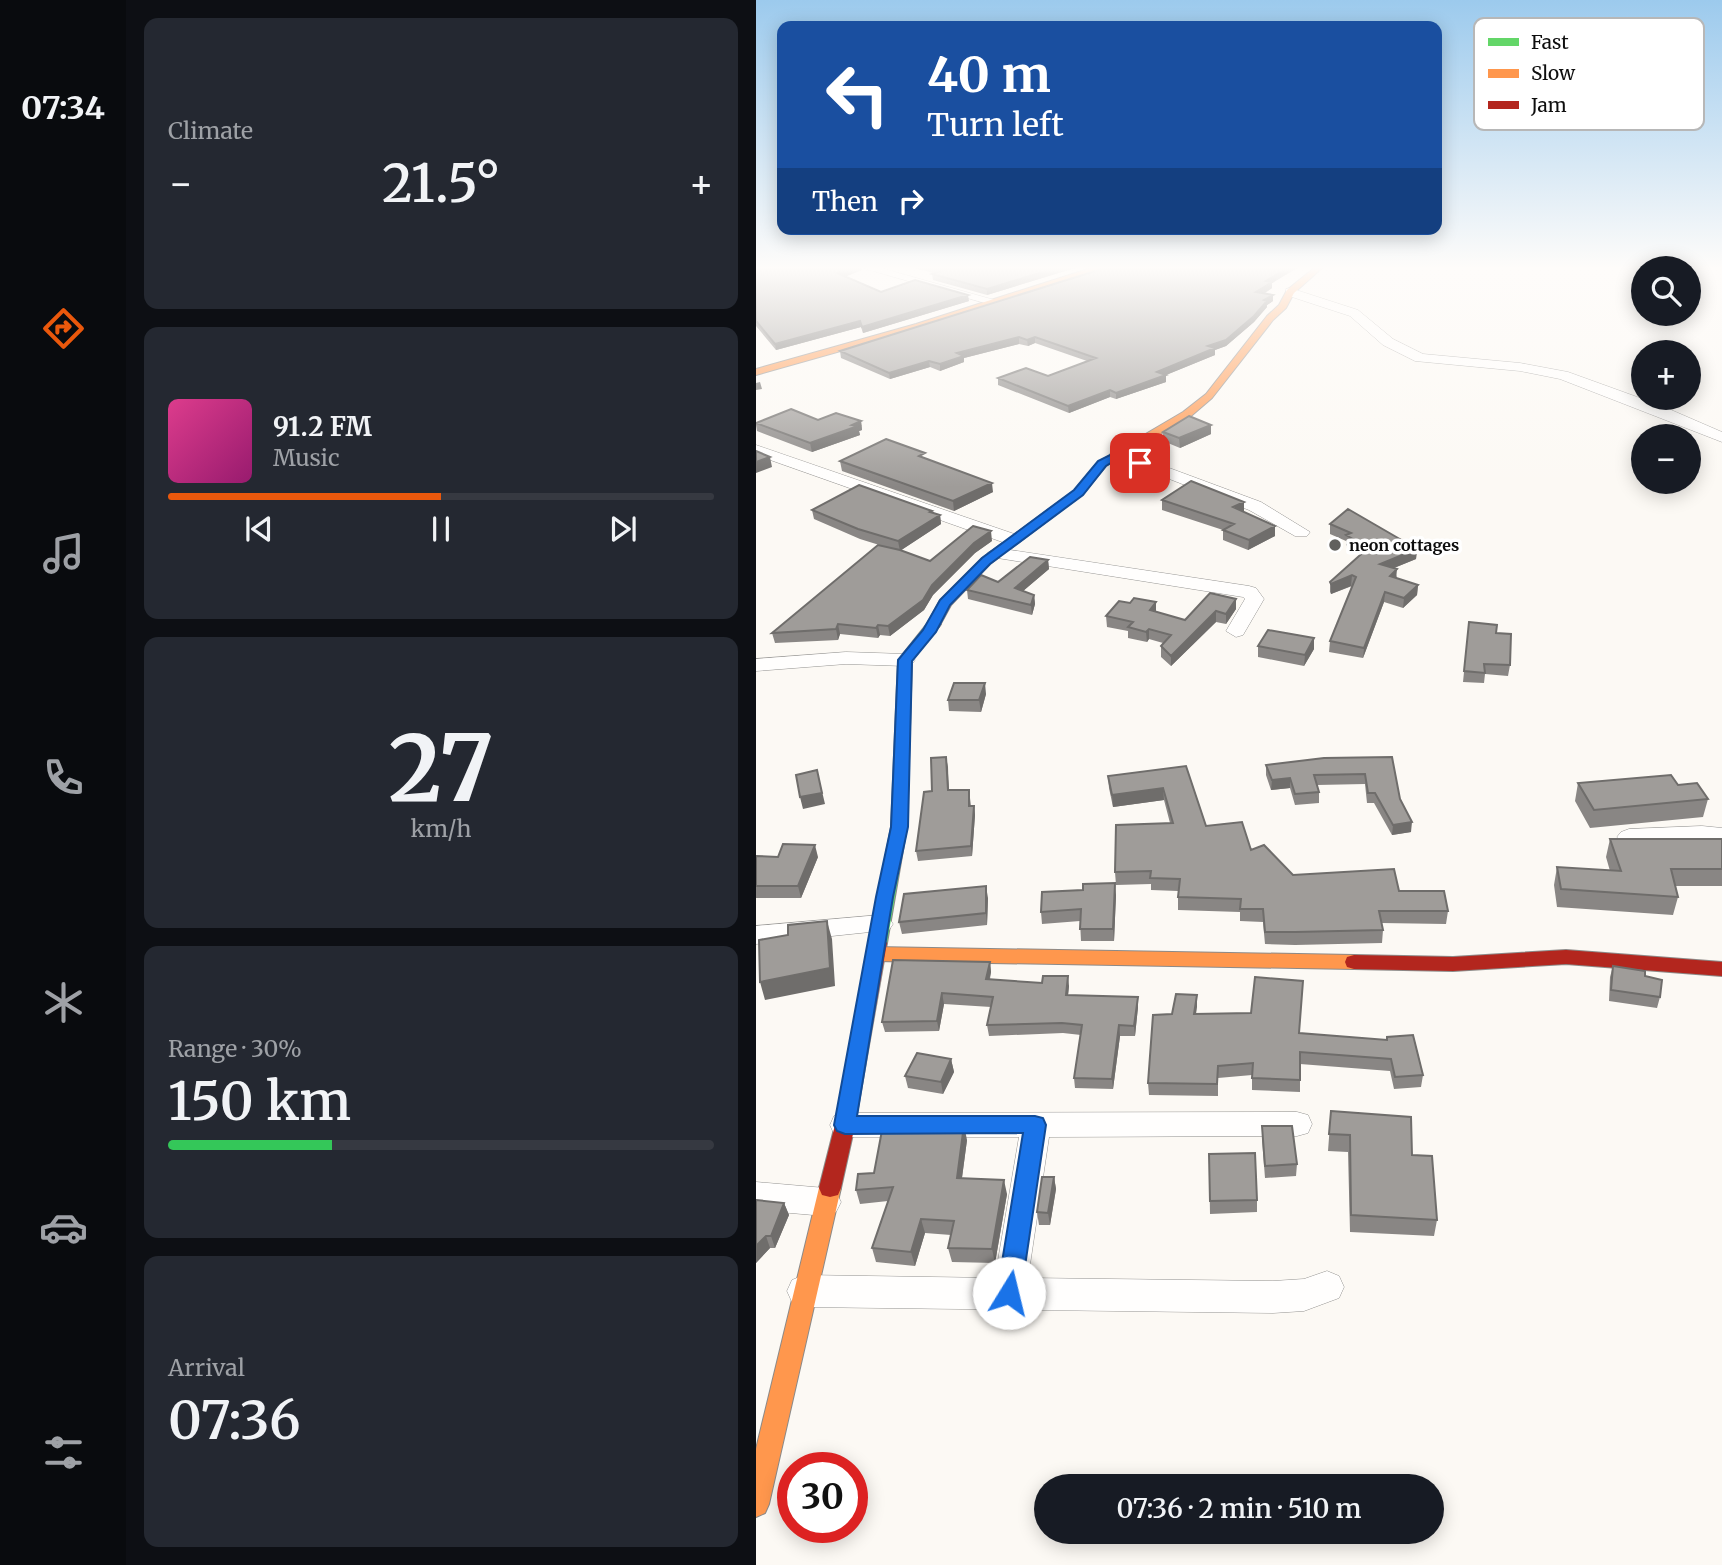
<!DOCTYPE html>
<meta charset="utf-8">
<style>
body{margin:0;font-family:Merriweather,serif;background:#242831;color:#f1f3f6;height:100vh;display:flex;flex-direction:column;font-size:26px;white-space:nowrap}
*{box-sizing:border-box;margin:0}
p{font-size:23px;color:#9ea1a6}
.icon{flex:none;width:38px;height:38px;fill:none;stroke:currentColor;stroke-width:2;stroke-linecap:round;stroke-linejoin:round}
.map{position:relative;flex:1;overflow:hidden}
.details{display:flex;flex-direction:column;gap:18px;padding:18px;background:#0d0f14;width:630px}
.details>*{flex:none}
.top-card{position:absolute;left:21px;top:21px;width:665px;height:214px;border-radius:14px;box-shadow:0 4px 18px #0003;background:#1a4fa0;color:#fff;overflow:hidden}
.buttons{position:absolute;left:875px;top:256px;display:grid;gap:14px}
.buttons a{display:grid;place-items:center;width:70px;height:70px;border-radius:50%;background:#171b24;box-shadow:0 4px 18px #0003;font-size:35px}
.speed{position:absolute;left:21px;top:1452px;display:flex;gap:14px;font-size:35px;font-weight:700;text-align:center}
.speed>*{display:grid;place-content:center;width:91px;height:91px;border-radius:50%;background:#171b24;box-shadow:0 4px 18px #0003;line-height:1}
.speed .limit{border:10px solid #d22;background:#fff;color:#111}
.pin{position:absolute;display:grid;place-items:center;width:60px;height:60px;color:#fff;margin:-30px;border-radius:14px;box-shadow:0 4px 10px #0006}
.me{position:absolute;width:77px;margin:-38px;rotate:9deg;stroke-linejoin:round;filter:drop-shadow(0 0 5px #0008)}
.turn{display:flex;align-items:center;gap:24px;height:147px;padding:0 35px;font-size:32px}
.turn .icon{width:91px;height:91px;stroke-width:2.5}
.turn b{display:block;font-size:49px;line-height:60px}
.then{display:flex;align-items:center;height:66px;padding:0 35px;background:#0003;gap:14px;font-size:26px}
.big{font-size:52px;font-weight:600;line-height:1.1}
.details .card{flex:1;display:flex;flex-direction:column;justify-content:center;gap:10px;min-width:0;padding:0 24px;border-radius:14px;background:#242831}
.details .dial{align-items:center;gap:0}
.dial b{font-size:91px;line-height:1}
.song{display:flex;align-items:center;gap:21px}
.cover{width:84px;height:84px;border-radius:10px;background:linear-gradient(135deg,hsl(330 70% 55%),hsl(320 70% 35%))}
.played{height:7px;border-radius:4px;background:linear-gradient(90deg,#ea580c 50%,#363941 50%)}
.keys{display:flex;justify-content:space-around;direction:ltr}
.heat{display:flex;justify-content:space-between;align-items:center;font-size:38px;direction:ltr}
.charge{height:10px;border-radius:5px;background:linear-gradient(90deg,#34c759 30%,#363941 0)}
.trip{position:absolute;left:278px;top:1474px;width:410px;height:70px;border-radius:35px;background:#171b24;box-shadow:0 4px 18px #0003;font-weight:600;line-height:70px;text-align:center}
main{display:flex;flex:1;min-height:0}
.tabs{display:flex;flex-direction:column;width:126px;justify-content:space-around;align-items:center;background:#090b0e;color:#9ea1a6}
.tabs .icon{width:49px;height:49px}
.tabs .on{color:#ea580c}
.tabs b{font-size:32px;color:#f1f3f6}
.map>svg:first-child{display:block}
</style>
<main>
<nav class="tabs">
<b>07:34</b>
<svg class="icon on" aria-label="directions" viewBox="0 0 24 24"><path d="M12 3l9 9-9 9-9-9zM9 14v-3h6M13 9l2 2-2 2"/></svg>
<svg class="icon" aria-label="music" viewBox="0 0 24 24"><path d="M9 18V5l10-2v13"/><circle cx="6" cy="18" r="3"/><circle cx="16" cy="16" r="3"/></svg>
<svg class="icon" aria-label="phone" viewBox="0 0 24 24"><path d="M5 4h4l2 5-3 2q2 4 5 5l2-3 5 2v4C11 20 4 13 5 4z"/></svg>
<svg class="icon" aria-label="climate" viewBox="0 0 24 24"><path d="M12 3v18M4 7l16 10M4 17L20 7"/></svg>
<svg class="icon" aria-label="car" viewBox="0 0 24 24"><path d="M5 17H2v-5l4-1 3-4h7l3 4 3 1v5h-3M9 17h6M6 11h13"/><circle cx="7" cy="17" r="2"/><circle cx="17" cy="17" r="2"/></svg>
<svg class="icon" aria-label="filters" viewBox="0 0 24 24"><path d="M4 7h16M4 17h16"/><circle cx="9" cy="7" r="2"/><circle cx="15" cy="17" r="2"/></svg>
</nav>
<section class="details">
<div class="card"><p>Climate</p>
<div class="heat"><a>−</a><b class="big">21.5°</b><a>+</a></div>
</div>
<div class="card">
<div class="song"><i class="cover"></i><div><b>91.2 FM</b><p>Music</p></div></div>
<div class="played"></div>
<div class="keys"><svg class="icon" aria-label="previous" viewBox="0 0 24 24"><path d="M18 5L8 12l10 7zM5 5v14"/></svg><svg class="icon" aria-label="pause" viewBox="0 0 24 24"><path d="M8 5v14M16 5v14"/></svg><svg class="icon" aria-label="next" viewBox="0 0 24 24"><path d="M6 5l10 7-10 7zM19 5v14"/></svg></div>
</div>
<div class="card dial"><b>27</b><p>km/h</p></div>
<div class="card"><p>Range · 30%</p><b class="big">150 km</b><div class="charge"></div></div>
<div class="card"><p>Arrival</p><b class="big">07:36</b></div>
</section>
<div class="map">
<svg width="966" height="1565" viewBox="0 0 966 1565">
<rect width="100%" height="100%" fill="#fcf9f4"/>
<g fill="none" stroke-linecap="round" stroke-linejoin="round">
<!-- street casing -->
<g stroke="#959492" stroke-width="1">
<path id="street" d="M107 268H125L242 301 236 305Z
M534 288 602 310 637 339 667 354 764 363 812 372 906 406 966 432V442L804 379 764 371 659 361 627 345 594 316 530 295V289Z
M0 445 264 536 267 540 258 545 252 544 0 455Z
M362 449 505 502 554 532 551 536H539L493 510 357 457 354 454Z
M241 548 493 586 500 588 508 599 487 635 480 637 470 631 489 599 487 597 235 557 232 553Z
M90 652 149 654 156 656 159 660 156 664 149 666 90 664 0 671V659Z
M946 826 966 828V844L946 842 873 845 865 842 861 837 865 832 873 829Z
M124 915 133 918 137 924 133 930 0 944V926Z
M541 1112 552 1115 556 1124 552 1133 541 1136 293 1137 272 1278 517 1281 548 1279 571 1271 583 1276 588 1287 583 1298 548 1311 517 1313 48 1307 36 1302 31 1291 36 1280 48 1275 239 1278 263 1137H89L78 1134 74 1125 78 1116 89 1113Z
M0 1182 69 1188 80 1192 85 1202 80 1212 69 1216 0 1210Z"/>
</g>
<!-- fast casing -->
<g stroke="#8c8a88" stroke-width="2">
<path id="fast" d="M178 620 185 624 156 660 151 827 131 943 128 948H116L113 943 135 827 142 660 173 621Z"/>
</g>
<!-- slow casing -->
<g stroke="#8c8a88" stroke-width="2">
<path id="slow" d="M335 268H346L166 328 0 375V369L160 324Z
M558 268H566L538 293 530 308 517 320 456 398 435 416 350 466 327 494 234 564 195 605 183 627H173L171 624 184 600 226 558 319 490 342 462 427 412 450 394 511 316 523 305 531 290Z
M119 947 598 955 605 957 607 962 605 967 598 969 119 961 113 959 110 954 113 949Z
M74 1179 82 1181 85 1188 13 1504 9 1513 0 1517V1449L63 1188 66 1181Z"/>
</g>
<!-- jam casing -->
<g stroke="#8c8a88" stroke-width="2">
<path id="jam" d="M122 937 128 938 131 943 99 1125 85 1188 82 1195 74 1197 66 1195 63 1188 79 1125 113 943 116 938Z
M810 950 966 962V976L810 964 697 971 598 969 591 967 589 962 591 957 598 955 697 957Z"/>
</g>
<!-- street -->
<use href="#street" fill="#fffefd" fill-rule="evenodd"/>
<!-- fast -->
<use href="#fast" fill="#63d668" fill-rule="evenodd"/>
<!-- slow -->
<use href="#slow" fill="#ff974d" fill-rule="evenodd"/>
<!-- jam -->
<use href="#jam" fill="#b3261e" fill-rule="evenodd"/>
</g>
<!-- wall -->
<path fill="#898684" d="M0 268H106V270L89 277 125 292 213 301 107 333 105 327 20 350 0 326Z
M157 268H319L231 295 177 280 176 274 178 273Z
M349 268H541L516 283V288L508 294 517 295V301L511 305V307L498 322 470 346 459 350V355L410 375V382L360 399 354 397 313 413 242 385V378L292 376 331 361 279 343 272 346 263 344 208 358V362L184 371 174 367 134 379 85 358 84 351Z
M62 420 105 421 106 430 103 431 104 435 56 452 1 431 0 425V422Z
M407 432 455 434 424 448 407 441Z
M170 458 237 492 198 511 86 471 84 461Z
M406 500 488 511 487 512 519 536 492 550 467 540V530L406 510Z
M56 510 176 511V512L184 515 185 524 145 550 174 561 236 541 219 553 177 595 168 610 134 636 124 635 122 638 84 634 82 640 19 643 16 633 133 548 104 539 58 519Z
M574 524 661 549 660 559 638 568 641 578 662 585 661 595 647 608 628 602 607 658 573 652 574 641 596 586 575 594 574 592V582L605 554 590 545V541L574 534Z
M292 560 293 569 267 591 278 595 279 604 276 615 212 599 211 590 242 582Z
M454 593 480 609 470 624 460 622 415 666 405 657V646L407 643 393 639 391 642 372 638V631L351 627 350 616 400 612 429 620Z
M713 622 740 633 754 665 752 676 729 674 728 683 707 682Z
M502 646 558 649 548 666 502 657Z
M230 694 225 712 193 711 192 700Z
M190 757 193 790H213L215 806H218L219 815 216 856 162 861 160 851 176 791Z
M636 757 644 799 655 832 636 835 618 803H611L609 784 561 785 563 792V803L539 805 534 788 515 790 510 775V765Z
M430 766 450 826 495 850 537 875 643 891 692 911 690 924 625 923 627 930 626 943 539 945 509 944 507 922 484 921V912L422 910V891L395 890V884L360 885 359 872 414 823 408 800 357 807 353 788 352 776Z
M822 783 922 785 952 799 947 817 834 828 819 801Z
M854 839H966V886H919L922 897 917 915 801 907 798 885 801 867 854 871 850 857Z
M0 856 62 857 45 898H0Z
M360 895 358 941H325L324 921 286 924 285 912Z
M232 898 231 925 146 934 143 922Z
M234 962 235 972 234 979 313 986 312 995 382 997V1007L379 1036H364L357 1089 319 1088 318 1078 325 1035 307 1033 233 1036 231 1025 235 1007 188 1004 183 1031 129 1032 126 1022Z
M857 966 889 976 904 997 901 1008 853 1001 854 977Z
M441 995 440 1014 543 1033 630 1040 631 1037 667 1075 665 1087 638 1089 634 1071 544 1064V1092L496 1090V1075L462 1078V1096L393 1095 392 1083 416 1014Z
M195 1059 198 1072 187 1094 152 1088 149 1076Z
M575 1111 656 1155 681 1220 678 1236 594 1232 592 1152 572 1151Z
M506 1126 541 1164 540 1176 509 1178 506 1139Z
M211 1140 206 1178 251 1194 239 1263 196 1262 192 1248 195 1235 169 1233 159 1266 120 1262 116 1248 132 1201 104 1204 100 1190 118 1173Z
M453 1154 501 1200V1212L454 1214Z
M298 1177 300 1189 294 1225H283L281 1212Z
M0 1200 28 1203 33 1215 19 1248H14L0 1263Z"/>
<!-- shaded-wall -->
<path fill="#6f6d6b" d="M97 268H106V270L82 279 81 273Z
M300 268H319L231 295V289Z
M532 268H541L516 283V288L500 298V292L510 281Z
M212 295 213 301 107 333 106 327Z
M517 295V301L511 305V307L498 322 470 346 459 350V355L410 375V382L360 399V393L452 346 508 300Z
M104 321 105 327 20 350 19 344Z
M263 337V344L208 358V362L184 371V364L201 353Z
M279 337V343L272 346 271 340Z
M173 361 174 367 134 379 133 373Z
M4 382 6 389 0 390V383Z
M354 390V397L313 413 312 406Z
M105 421 106 430 103 431 104 435 56 452 54 443Z
M455 425V434L424 448 423 438Z
M14 457 16 467 0 473V462Z
M236 483 237 492 198 511 197 501Z
M488 502V511L477 517V507Z
M176 511 177 519 184 515 185 524 144 551 142 541Z
M519 526V536L492 550 493 540Z
M235 531 236 541 219 553 177 595 168 610 134 636 132 626 218 543Z
M661 549 660 559 623 574 624 564Z
M292 560 293 569 260 597 259 588Z
M641 569 640 580 634 576Z
M596 575 595 586 575 594V584Z
M662 585 661 595 647 608 648 598Z
M629 592 628 602 607 658 608 648Z
M278 595 279 604 276 615 275 605Z
M480 599V609L470 624V614Z
M400 602V613L394 610Z
M460 611V622L415 666V656Z
M82 624 84 634 82 640 80 629Z
M122 625 124 635 122 638 120 628Z
M393 629V639L391 642 390 632Z
M558 638V649L548 666 549 655Z
M229 683 230 694 225 712 223 700Z
M190 757 192 767 193 800 192 790Z
M61 770 69 804 47 809 44 797Z
M534 778V788L515 790 516 780Z
M407 788 408 800 357 807 356 795Z
M218 806 219 815 216 856 215 846Z
M656 822 655 832 636 835 637 825Z
M59 845 62 857 45 898 42 886Z
M359 883 360 895 358 941 357 929Z
M230 886 232 898 231 925 230 913Z
M71 921 76 939 79 986 9 1000 4 982Z
M234 962 235 972 231 989 230 979Z
M312 976 313 986 311 1005 310 995Z
M186 993 188 1004 183 1031 181 1021Z
M441 995V1007L438 1026V1014Z
M382 997V1007L379 1036 378 1026Z
M363 1025 364 1036 357 1089 356 1079Z
M195 1059 198 1072 187 1094 185 1082Z
M208 1125 211 1140 204 1192 201 1178Z
M298 1177 300 1189 294 1225 292 1213Z
M248 1180 251 1194 239 1263 236 1249Z
M28 1203 33 1215 19 1248 15 1236Z
M165 1219 169 1233 159 1266 155 1252Z
M10 1236 14 1248 0 1263V1246Z"/>
<!-- building -->
<path fill="#9f9c99" stroke="#6f6d6b" stroke-width="2" d="M0 268H97L81 273 125 292 159 280 212 295 106 327 104 321 19 344 0 321Z
M178 268H300L231 289 176 274 188 270Z
M349 268H532L510 281 516 282 500 292 517 295 508 300 511 301 498 316 470 340 452 346 459 348 401 372 410 375 360 393 354 390 312 406 242 378 270 368 292 376 340 358 279 337 271 340 263 337 201 353 208 356 184 364 173 361 133 373 84 351Z
M35 409 62 420 80 413 105 421 96 425 102 426 54 443 0 423Z
M433 416 455 425 423 438 407 432Z
M130 439 169 453 163 456 236 483 197 501 84 461Z
M0 451 14 457 0 462Z
M435 481 488 502 477 507 519 526 493 540 467 530 478 524 406 500Z
M103 485 176 511 174 512 184 515 142 541 102 529 56 510Z
M592 509 661 549 624 564 641 569 634 576 662 585 648 598 629 592 608 648 574 641 600 577 596 575 575 584 574 582 612 548 590 535 595 533 574 524Z
M217 526 235 531 218 543 176 585 167 600 132 626 122 625 120 628 82 624 80 629 16 633 122 545 144 550 174 561Z
M274 557 292 560 259 588 278 595 275 605 211 590 225 575 242 582Z
M454 593 480 599 470 614 460 611 415 656 405 646 415 635 393 629 390 632 372 627 377 622 350 616 363 601 374 603 378 598 400 602 394 610 429 620Z
M713 622 741 625 740 633 755 634 754 665 728 664 729 673 708 671Z
M512 630 558 638 549 655 502 646Z
M198 683H229L223 700H192Z
M190 757 192 790H213V806H218L215 846 160 851 168 792 176 791 175 758Z
M636 757 644 799 656 822 637 825 619 793H612L609 774 558 775 563 792 539 794 534 778 516 780 510 765 568 758Z
M430 766 450 826 486 822 495 850 508 845 537 875 638 869 643 891H688L692 911H623L627 930 539 932H509L507 909H484L485 899 422 897 424 879 394 878 395 871 359 872 360 825 417 823 407 788 356 795 352 776Z
M61 770 66 793 44 797 40 775Z
M915 775 922 785 941 783 952 799 838 810 822 783Z
M854 839H966V869H915L922 897 805 889 801 867 865 871Z
M27 844 59 845 42 886H0V856L22 857Z
M359 883 357 929H324L325 909 285 912 286 892 327 890V884Z
M230 886V913L143 922 148 894Z
M71 921 74 968 4 982 3 940 32 935V925Z
M137 960 234 962 230 979 286 983 287 976H312L310 995 382 997 378 1026 363 1025 356 1079 318 1078 326 1025 306 1023 231 1025 237 997 186 993 181 1021 126 1022Z
M857 966 889 971V976L906 980 904 997 855 990Z
M499 977 547 981 543 1033 631 1040V1037L657 1035 667 1075 639 1077 635 1059 544 1052V1080L496 1078 497 1063 462 1066 461 1084 392 1083 397 1015 416 1014 420 994 441 995 438 1014 495 1013Z
M161 1053 195 1059 185 1082 149 1076Z
M575 1111 655 1117 656 1155 676 1156 681 1220 595 1215 594 1135 573 1134Z
M127 1125H208L201 1178 248 1180 236 1249 192 1248 198 1221 165 1219 155 1252 116 1248 137 1187 100 1190 102 1174 118 1173Z
M506 1126H536L541 1164 509 1166Z
M499 1153 501 1200 454 1201 453 1154Z
M286 1177H298L292 1213 281 1212Z
M0 1200 28 1203 15 1236H10L0 1246Z"/>
<!-- sky -->
<linearGradient id="sky" x2="0" y2="1"><stop stop-color="#9ccaed"/><stop offset="0.55" stop-color="#fefcfa"/><stop offset="1" stop-color="#fefcfa" stop-opacity="0"/></linearGradient>
<rect width="966" height="487" fill="url(#sky)"/>
<!-- route -->
<path fill="#1a73e8" stroke="#114b97" stroke-width="2" d="M362 451 389 463 384 466 363 458 350 466 327 495 234 564 194 605 180 632 156 661 152 827 137 897 101 1116H279L287 1118 290 1125 265 1293 261 1301 253 1304 245 1301 241 1293 267 1133 89 1134 81 1131 78 1125 120 897 135 827 142 660 167 630 184 600 226 558 318 490 342 461Z"/>
<!-- markers -->
<circle fill="#61605e" stroke="#fff" stroke-width="2.5" cx="579" cy="545" r="7"/>
<g text-anchor="middle" stroke-width="7" stroke-linejoin="round" paint-order="stroke">
<!-- far-poi labels -->
<g font-size="16" font-weight="bold" fill="#0e0e0e" stroke="#fff" text-anchor="start">
<text x="593" y="551">neon cottages</text>
</g>
</g>
<!-- legend -->
<rect x="718" y="18" width="230" height="112" rx="10" fill="#fff" stroke="#b7b7b7" stroke-width="2"/>
<rect x="732" y="38" width="31" height="8" fill="#63d668"/>
<rect x="732" y="69" width="31" height="9" fill="#ff974d"/>
<rect x="732" y="101" width="31" height="8" fill="#b3261e"/>
<g font-size="19" fill="#0e0e0e">
<text x="775" y="49">Fast</text>
<text x="775" y="80">Slow</text>
<text x="775" y="112">Jam</text>
</g>
</svg>
<div class="buttons">
<a><svg class="icon" aria-label="search" viewBox="0 0 24 24"><circle cx="10" cy="10" r="6"/><path d="M15 15l6 6"/></svg></a>
<a>+</a>
<a>−</a>
</div>
<div class="speed"><div class="limit">30</div></div>
<div class="pin" style="left:384px;top:463px;background:#d93025"><svg class="icon" aria-label="arrive" viewBox="0 0 24 24"><path d="M6 21V4h12l-3 4 3 4H6"/></svg></div>
<svg class="me" style="left:253px;top:1293px" viewBox="-20 -20 40 40"><circle r="19" fill="#fff"/><path d="M0-13L10 11 0 6-10 11z" fill="#1a73e8"/></svg>
<div class="trip">07:36 · 2 min · 510 m</div>
<div class="top-card">
<div class="turn"><svg class="icon" aria-label="left" viewBox="0 0 24 24"><path d="M17 20v-9H6M10 6l-5 5 5 5"/></svg><div><b>40 m</b>Turn left</div></div>
<div class="then">Then<svg class="icon" aria-label="right" viewBox="0 0 24 24"><path d="M7 20v-9h11M14 6l5 5-5 5"/></svg></div>
</div>
</div>
</main>
